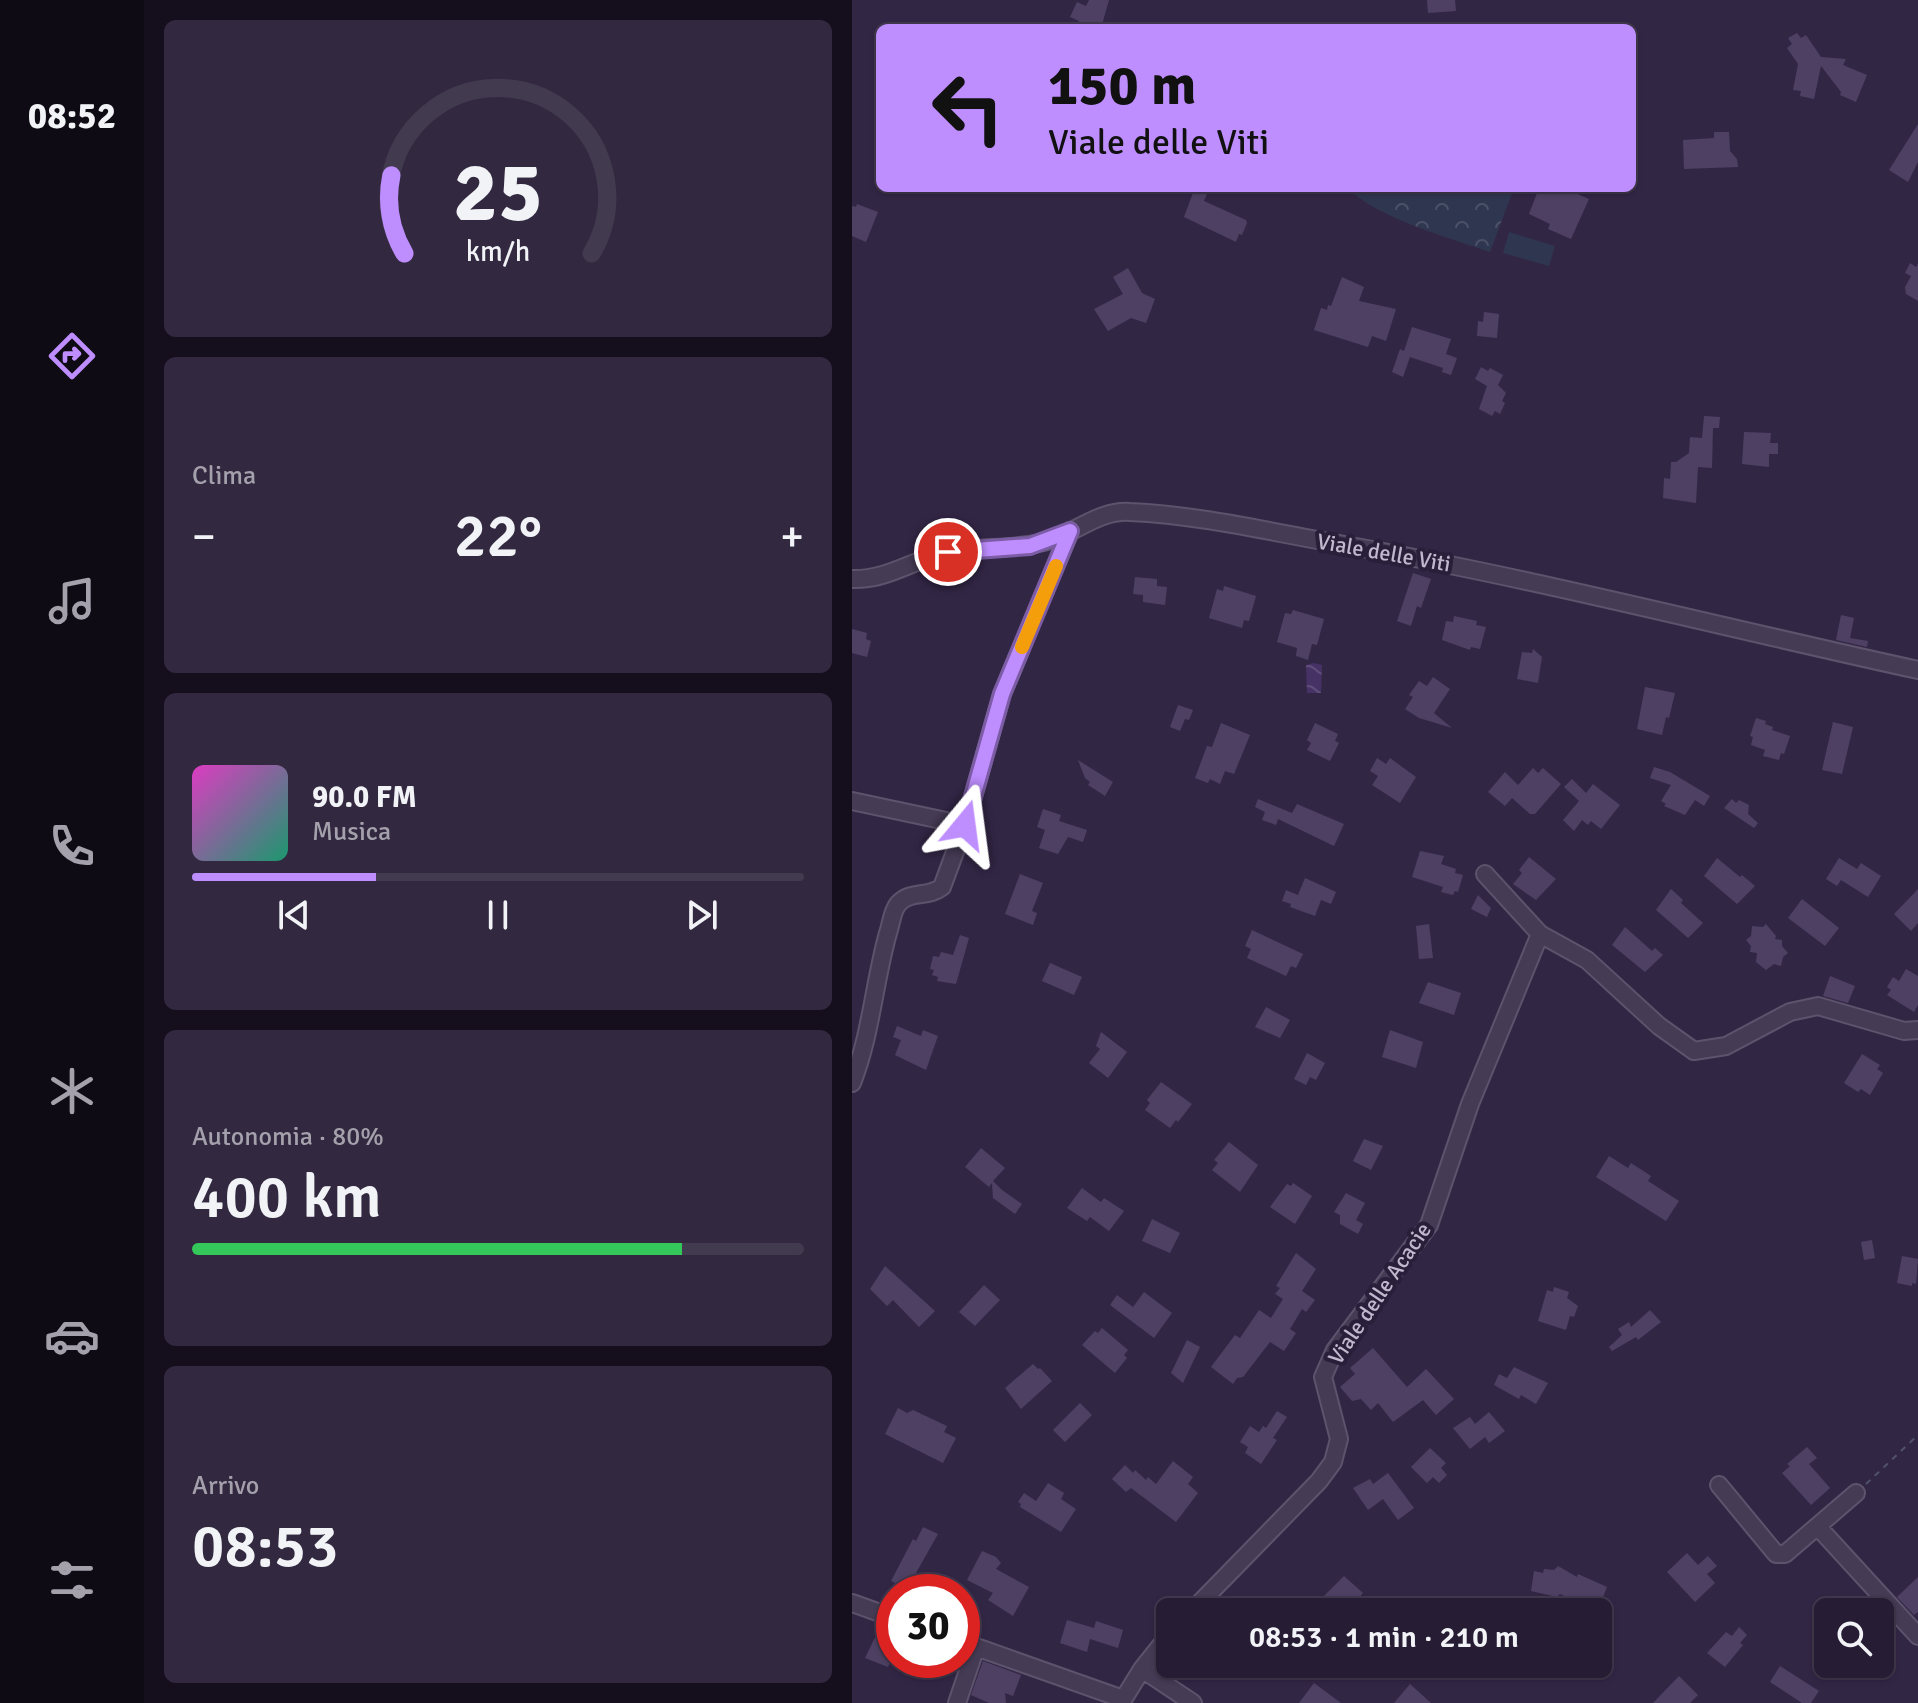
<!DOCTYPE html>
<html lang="it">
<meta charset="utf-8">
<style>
body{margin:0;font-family:Signika,sans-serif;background:#322940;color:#f1f3f6;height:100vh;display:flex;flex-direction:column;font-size:30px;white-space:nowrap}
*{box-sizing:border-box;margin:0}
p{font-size:26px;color:#a4a1ac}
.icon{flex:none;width:44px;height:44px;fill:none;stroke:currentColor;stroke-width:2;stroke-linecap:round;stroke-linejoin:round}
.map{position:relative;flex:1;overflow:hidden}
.panel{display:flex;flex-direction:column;gap:20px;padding:20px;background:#150f1d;width:708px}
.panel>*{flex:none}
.top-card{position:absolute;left:24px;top:24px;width:760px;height:168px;border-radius:12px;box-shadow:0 2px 6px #0004,0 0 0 2px #423a4f;background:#be8dfe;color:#111;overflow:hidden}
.tools{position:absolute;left:962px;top:1598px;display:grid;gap:16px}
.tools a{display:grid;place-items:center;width:80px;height:80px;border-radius:12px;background:#261c34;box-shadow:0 2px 6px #0004,0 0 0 2px #423a4f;font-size:40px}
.speed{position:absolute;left:24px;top:1574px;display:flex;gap:16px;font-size:40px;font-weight:700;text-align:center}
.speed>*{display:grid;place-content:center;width:104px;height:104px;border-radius:50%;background:#261c34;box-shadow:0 2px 6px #0004,0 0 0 2px #423a4f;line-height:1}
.speed .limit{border:12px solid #d22;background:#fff;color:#111}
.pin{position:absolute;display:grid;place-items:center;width:68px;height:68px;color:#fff;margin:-34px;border:4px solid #fff;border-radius:50%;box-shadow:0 2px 8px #0007}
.me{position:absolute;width:88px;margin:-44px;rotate:16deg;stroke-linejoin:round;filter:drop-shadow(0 0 6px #0008)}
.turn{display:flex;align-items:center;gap:28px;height:168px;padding:0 40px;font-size:36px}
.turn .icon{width:104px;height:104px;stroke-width:2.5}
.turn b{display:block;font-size:56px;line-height:68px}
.big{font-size:60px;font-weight:600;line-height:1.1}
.panel .card{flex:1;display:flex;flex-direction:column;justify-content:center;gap:12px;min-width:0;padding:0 28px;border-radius:12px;background:#322940}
.panel .dial{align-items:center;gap:0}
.dial svg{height:208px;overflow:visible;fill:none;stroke:#423a4f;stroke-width:7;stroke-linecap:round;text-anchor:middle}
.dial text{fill:#f1f3f6;stroke:none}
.song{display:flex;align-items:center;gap:24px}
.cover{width:96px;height:96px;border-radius:12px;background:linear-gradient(135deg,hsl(310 70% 55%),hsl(160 70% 35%))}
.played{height:8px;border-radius:4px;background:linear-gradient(90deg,#be8dfe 30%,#423a4f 30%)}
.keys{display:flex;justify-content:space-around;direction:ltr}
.heat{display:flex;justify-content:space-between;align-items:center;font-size:44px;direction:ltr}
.charge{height:12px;border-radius:6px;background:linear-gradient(90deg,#34c759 80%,#423a4f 0)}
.trip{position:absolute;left:304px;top:1598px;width:456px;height:80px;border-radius:12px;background:#261c34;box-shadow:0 2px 6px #0004,0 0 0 2px #423a4f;font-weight:600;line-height:80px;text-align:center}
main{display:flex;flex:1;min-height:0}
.dock{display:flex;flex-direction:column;width:144px;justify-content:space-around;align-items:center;background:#0f0b15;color:#a4a1ac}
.dock .icon{width:56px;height:56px}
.dock .active{color:#be8dfe}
.dock b{font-size:36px;color:#f1f3f6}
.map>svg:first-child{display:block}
</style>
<main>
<nav class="dock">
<b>08:52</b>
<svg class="icon active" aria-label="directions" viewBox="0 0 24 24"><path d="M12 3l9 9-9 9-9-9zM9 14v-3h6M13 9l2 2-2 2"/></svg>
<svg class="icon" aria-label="music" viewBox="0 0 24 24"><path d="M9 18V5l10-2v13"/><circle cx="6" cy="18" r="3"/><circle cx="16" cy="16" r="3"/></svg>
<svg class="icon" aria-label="phone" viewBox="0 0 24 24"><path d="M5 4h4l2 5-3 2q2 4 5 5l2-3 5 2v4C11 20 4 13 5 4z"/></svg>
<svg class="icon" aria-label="climate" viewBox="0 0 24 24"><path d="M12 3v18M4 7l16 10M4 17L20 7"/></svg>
<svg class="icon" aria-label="car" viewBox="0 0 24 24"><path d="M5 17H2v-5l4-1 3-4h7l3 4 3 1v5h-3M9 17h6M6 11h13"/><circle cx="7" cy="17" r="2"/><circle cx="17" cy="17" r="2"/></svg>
<svg class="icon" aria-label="filters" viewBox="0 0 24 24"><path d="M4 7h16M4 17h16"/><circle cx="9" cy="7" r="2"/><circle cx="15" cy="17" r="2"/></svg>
</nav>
<section class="panel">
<div class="card dial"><svg viewBox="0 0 100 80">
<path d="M14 69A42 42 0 1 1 86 69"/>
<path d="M14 69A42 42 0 0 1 9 39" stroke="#be8dfe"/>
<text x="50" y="56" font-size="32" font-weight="700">25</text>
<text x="50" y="72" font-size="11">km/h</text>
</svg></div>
<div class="card"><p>Clima</p>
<div class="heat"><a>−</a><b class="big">22°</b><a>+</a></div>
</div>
<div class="card">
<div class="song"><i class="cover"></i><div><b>90.0 FM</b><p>Musica</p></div></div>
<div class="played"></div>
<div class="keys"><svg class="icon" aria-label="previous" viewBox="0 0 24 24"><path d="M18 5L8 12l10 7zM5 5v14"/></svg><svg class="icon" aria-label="pause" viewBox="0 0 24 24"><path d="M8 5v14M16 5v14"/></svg><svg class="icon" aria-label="next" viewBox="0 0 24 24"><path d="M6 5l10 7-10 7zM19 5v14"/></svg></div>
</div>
<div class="card"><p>Autonomia · 80%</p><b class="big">400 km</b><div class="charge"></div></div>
<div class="card"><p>Arrivo</p><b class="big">08:53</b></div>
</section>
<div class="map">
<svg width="1066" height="1703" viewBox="0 0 1066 1703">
<defs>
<pattern id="forest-crowns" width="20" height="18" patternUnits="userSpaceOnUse" patternTransform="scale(2)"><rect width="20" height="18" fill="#2f364f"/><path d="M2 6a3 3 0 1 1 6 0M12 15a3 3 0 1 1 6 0" fill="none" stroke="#4c5167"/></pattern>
<pattern id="water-waves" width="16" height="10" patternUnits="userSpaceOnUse" patternTransform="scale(2)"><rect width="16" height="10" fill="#463265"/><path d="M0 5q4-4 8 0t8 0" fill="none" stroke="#5f4e7a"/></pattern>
</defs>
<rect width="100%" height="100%" fill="#322645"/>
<!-- forest -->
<path fill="url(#forest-crowns)" d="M495 188H662L638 252C595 237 528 219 495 188Z"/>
<!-- park -->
<path fill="#2f364f" d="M657 232 703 246 697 266 651 253Z"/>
<!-- water -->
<path fill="url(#water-waves)" d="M462 663 470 665 469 693H455L454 665Z"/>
<!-- building -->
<path fill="#4e4063" d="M237 0H257L249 28H224L227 21 218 17 225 2 234 6Z
M575 0H603L604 11 576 13Z
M945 33 949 38 954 35 969 57 994 59 991 65 1015 75 1004 102 988 95 989 92 969 66 962 99 948 96 949 91 941 90 946 64 935 48 940 44 936 38Z
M1066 124V162L1056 182 1037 170Z
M862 132H877L878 151 885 159 886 167 832 169 831 140 862 138Z
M687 188H712L737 199 719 239 696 229 698 224 677 214Z
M342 190 355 194 352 201 394 220 395 223 390 235 387 234 384 242 332 217Z
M5 204 26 212 14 242 0 236V206L4 207Z
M1058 263 1064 267 1066 264V301L1054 294 1053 287 1059 276 1053 273Z
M276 268 290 293 303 299 294 323 279 318 256 331 242 309 271 294 261 277Z
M490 277 512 287 507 301 544 309 534 341 520 336 516 347 462 330 469 308 475 310 476 305 479 306Z
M632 312 647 314 645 338 625 336 626 321 631 322Z
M560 327 599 339 594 354 605 358 599 375 590 372 591 368 558 357 551 377 540 372 548 349 552 351Z
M629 367 636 371 638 368 651 375 646 385 654 393 650 401 653 403 648 414 643 411 640 416 627 409 635 386 623 379Z
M852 416 868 417 867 428H861L860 468 846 467 844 503 811 498 812 478 818 479 819 462H824L837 453 838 437 850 438Z
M892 432 919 433 918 443H926V454H917V467L890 464Z
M561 573 579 579 569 608 565 606 559 626 545 621Z
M283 577 305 579V586L315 587 313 605 291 602V595L281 594Z
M372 586 404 596 397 621 392 620 390 628 357 618 365 589 371 591Z
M441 610 472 619 465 645 460 644 456 660 444 656 445 648 425 642 433 613 439 614Z
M989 615 1002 618 998 638 1016 641 1015 647 984 640Z
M602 616 625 621 624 625 634 627 628 649 619 647 618 650 590 640 594 621 601 622Z
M0 629 15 633 14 639 19 641 15 657 0 653Z
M681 649 690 657 686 683 665 679 670 652 680 653Z
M581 677 598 689 582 713 600 728 567 718 553 709 561 697 557 695 567 681 575 686Z
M793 687 823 693 817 718 814 717 810 735 785 729Z
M326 705 341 710 337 720 333 719 328 731 318 727Z
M904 718 914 721 913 724 921 727 920 730 938 736 932 754 929 753 927 760 911 756 913 750 899 745 901 737 898 736Z
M981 722 1001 727 990 774 970 770Z
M369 723 398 735 382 774 373 771 368 784 358 779 356 783 343 778 355 746 360 747Z
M463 723 486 734 483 741 487 743 478 761 455 750 459 743 455 740Z
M525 758 534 764 538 758 564 777 548 803 520 785 526 776 518 771Z
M226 760 261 782 253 796 236 785 238 782 233 778Z
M802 767 818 772 858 796 852 806 843 800 833 815 812 806 814 804 809 801 819 785 798 778Z
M681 768 686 773 691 768 709 784 683 814H678L660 798 653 806 636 792 653 772 666 785Z
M720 779 734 793 741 784 768 805 749 829 739 821 736 825 730 820 722 831 711 820 727 801 712 787Z
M406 799 440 813 445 804 492 824 482 846 426 819 424 825 410 820 413 812 403 807Z
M880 799 884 803 887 800 897 805 896 814 906 823 902 828 872 808Z
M191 809 209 815 207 821 235 830 231 842 216 837 206 854 187 848 193 830 185 827Z
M568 851 592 856 589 864 604 869 603 873 611 875 606 892 603 891 601 895 589 892 591 887 560 877Z
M677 857 704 879 684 900 661 884 670 873 667 870Z
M865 858 888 877 890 875 903 886 885 904 852 876Z
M987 858 1005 869 1009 863 1029 876 1016 897 989 880 985 886 974 879Z
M168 874 191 883 180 911 185 913 181 925 153 914Z
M453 878 484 892 479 904 469 900 463 916 438 907 439 904 430 901 434 890 446 895Z
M819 889 831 900 829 903 851 923 836 938 804 910Z
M1066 889V923L1059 931 1042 914Z
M626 895 639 908 635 917 619 909Z
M950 899 987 928 973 946 936 918Z
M577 924 581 958 567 959 564 926Z
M914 924 924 936 923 939 930 940V946L936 953 931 957 929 966 922 964 914 970 904 962 905 953 898 952 899 946 894 940 899 936 900 926 911 927Z
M773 927 800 951 803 948 811 955 793 972 760 945Z
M400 930 451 954 444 968 439 966 434 976 395 958 399 949 393 946Z
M108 935 117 938 104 984 85 981 86 977 80 975 82 970 78 969 81 956 87 957 89 952 101 955Z
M198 963 230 977 222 995 190 981Z
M1054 969 1066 976V1005L1062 1012 1035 995 1039 990 1035 987 1041 977 1047 981Z
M978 976 1003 986 996 1003 971 996Z
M576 982 609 993 602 1015 567 1003Z
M414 1007 438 1020 428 1038 403 1027Z
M45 1026 69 1036 71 1030 86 1036 74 1070 43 1055 49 1040 41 1037Z
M538 1030 571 1042 564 1068 530 1057Z
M249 1032 275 1052 256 1078 237 1063 248 1049 244 1046Z
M455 1053 473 1063 464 1080 458 1077 454 1085 442 1079Z
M1010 1054 1028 1065 1025 1069 1031 1073 1018 1095 1009 1089 1006 1092 992 1083Z
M309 1082 340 1104 326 1122 324 1120 318 1128 293 1110 298 1103 295 1100Z
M512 1139 531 1146 519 1170 501 1161Z
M377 1142 406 1165 388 1192 360 1170 366 1163 362 1160Z
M129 1148 153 1168 141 1181 150 1190 170 1204 163 1214 141 1198 140 1183 137 1187 113 1167Z
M757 1156 776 1168 779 1163 793 1172 799 1176 796 1181 827 1201 814 1221 744 1177Z
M441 1183 460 1196 443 1224 418 1207 435 1184 439 1186Z
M230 1188 249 1202 252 1198 272 1211 257 1231 238 1217 235 1221 215 1208Z
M494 1193 513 1203 504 1220 511 1224 506 1234 488 1224V1215L482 1212Z
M300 1219 328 1233 318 1253 290 1241Z
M1020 1240 1023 1258 1012 1260 1009 1242Z
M444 1253 464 1269 450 1291 463 1300 454 1312 450 1309 438 1329 444 1333 432 1351 418 1342 391 1377 385 1378 381 1384 359 1367 383 1335 388 1338 407 1310 419 1318 431 1299 423 1294 428 1288 424 1286Z
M1050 1256 1066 1259 1064 1284 1060 1283V1286L1045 1283Z
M33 1266 83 1311 67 1327 41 1300 35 1306 18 1289Z
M132 1285 148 1300 123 1326 107 1312Z
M702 1287 717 1292 715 1298 726 1306 722 1317 718 1316 714 1330 686 1321 695 1290 701 1292Z
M292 1292 320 1313 302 1338 258 1305 265 1295 281 1307Z
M798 1310 809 1322 786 1340 784 1337 760 1351 757 1347 770 1335 766 1329 777 1322 779 1327Z
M250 1328 276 1350 272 1355 275 1358 263 1373 230 1345 243 1331 246 1333Z
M335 1340 348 1347 331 1383 319 1373Z
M521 1348 555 1387 574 1369 602 1399 584 1415 571 1400 541 1422 526 1403 519 1410 509 1399 500 1401 488 1387 503 1374 498 1368Z
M181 1364 186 1369 188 1368 200 1381 169 1409 153 1388Z
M662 1367 696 1383 684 1404 669 1395 667 1399 642 1385 647 1374 655 1378Z
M228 1403 240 1415 213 1442 201 1430Z
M46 1408 55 1413 61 1410 95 1426 92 1432 104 1438 91 1463 33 1434Z
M425 1411 435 1417 421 1438 425 1440 409 1464 393 1453 396 1447 388 1442 398 1426 407 1432 411 1426 414 1428Z
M637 1412 653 1431 637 1443 633 1437 618 1449 601 1428 618 1417 623 1424Z
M955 1447 965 1458 957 1464 978 1488 959 1505 930 1473 938 1466 935 1464Z
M578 1448 594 1463 589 1468 595 1475 587 1483 581 1477 575 1483 559 1467Z
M321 1461 341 1477 336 1484 346 1493 324 1522 279 1488 274 1492 260 1479 273 1465 281 1473 283 1470 294 1480 296 1477 304 1484Z
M536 1473 562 1508 546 1520 531 1499 516 1510 501 1488 518 1479 521 1484Z
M196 1483 212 1493 209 1499 224 1509 209 1532 168 1507 169 1504 166 1502 172 1493 184 1501Z
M71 1527 86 1534 55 1589 39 1581 61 1539 64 1541Z
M130 1551 144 1557 149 1563 144 1569 177 1587 161 1616 136 1600 141 1593 115 1580Z
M835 1553 846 1565 856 1556 865 1566 855 1574 863 1583 843 1602 815 1572Z
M706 1566 725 1577 726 1574 755 1587 745 1612 708 1594 705 1597 679 1591 682 1571 691 1573 692 1569 702 1570Z
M492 1576 511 1593 495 1612H484L479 1608 476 1611 466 1602Z
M1066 1577V1612L1062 1615 1045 1597Z
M215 1620 242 1628 244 1621 271 1630 266 1648 238 1639 235 1652 208 1643Z
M29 1625 42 1630V1654L36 1667 13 1658Z
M887 1627 895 1635 888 1643 891 1645 873 1667 855 1653 874 1632 880 1636Z
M131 1661 169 1675 161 1696 153 1693 154 1703H137L119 1695Z
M928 1666 967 1691 959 1703H950L918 1682Z
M827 1676 846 1695 838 1703H801Z
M462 1683 489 1703H447Z
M558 1684 579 1703H542Z"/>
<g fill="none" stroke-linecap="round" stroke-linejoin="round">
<!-- minor casing -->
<g stroke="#5d536c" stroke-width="20">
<path id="minor" d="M0 579C38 580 62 558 98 552 132 546 166 550 199 540 226 531 248 510 278 512 347 515 419 532 487 544 682 578 873 628 1066 670
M0 801 113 825
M633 874 688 934 735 960 807 1026 842 1051 874 1046 938 1012 966 1006 1052 1031 1066 1030
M0 1083C19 1035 22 983 36 933 39 925 40 911 46 904 58 890 76 898 90 887L113 825 150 694 218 531
M867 1485 924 1554H933L1004 1493
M966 1527 1066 1636
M0 1603 42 1618
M339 1612 467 1481 481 1462 487 1439 471 1377 483 1350 577 1225 618 1104 688 934
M110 1642 271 1699
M290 1669 341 1703
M105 1703 124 1647
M269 1703 290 1669 318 1634"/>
</g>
<!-- path -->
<path stroke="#50526b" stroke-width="2" stroke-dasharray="6 6" stroke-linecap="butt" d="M1014 1484 1066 1435"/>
<!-- minor -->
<use href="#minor" stroke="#453b55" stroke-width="16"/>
</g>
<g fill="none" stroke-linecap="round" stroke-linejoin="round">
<!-- route casing -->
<g stroke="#7c5ca5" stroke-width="20">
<path id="route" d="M96 552 178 546 218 531 150 694 113 825"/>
</g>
<!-- route -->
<use href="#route" stroke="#be8dfe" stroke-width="14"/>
<!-- slow -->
<path stroke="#f59e0b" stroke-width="14" d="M170 647 204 566"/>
</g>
<g text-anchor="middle" stroke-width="8" stroke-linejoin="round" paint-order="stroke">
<!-- street labels -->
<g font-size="22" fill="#c2b8ce" stroke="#2a1f3a">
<text transform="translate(532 552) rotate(10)" y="8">Viale delle Viti</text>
<text transform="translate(527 1293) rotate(-56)" y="8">Viale delle Acacie</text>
</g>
</g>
</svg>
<div class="tools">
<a><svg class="icon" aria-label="search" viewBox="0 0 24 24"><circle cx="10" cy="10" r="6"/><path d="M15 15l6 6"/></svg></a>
</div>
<div class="speed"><div class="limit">30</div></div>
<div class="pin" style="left:96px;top:552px;background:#d93025"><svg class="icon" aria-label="arrive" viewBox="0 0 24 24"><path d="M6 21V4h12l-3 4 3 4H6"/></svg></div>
<svg class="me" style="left:113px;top:825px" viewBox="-20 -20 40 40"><path d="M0-17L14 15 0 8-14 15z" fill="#be8dfe" stroke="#fff" stroke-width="4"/></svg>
<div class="trip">08:53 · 1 min · 210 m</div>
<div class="top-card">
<div class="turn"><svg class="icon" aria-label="left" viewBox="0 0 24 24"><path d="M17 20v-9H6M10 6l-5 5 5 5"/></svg><div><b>150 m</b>Viale delle Viti</div></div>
</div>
</div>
</main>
